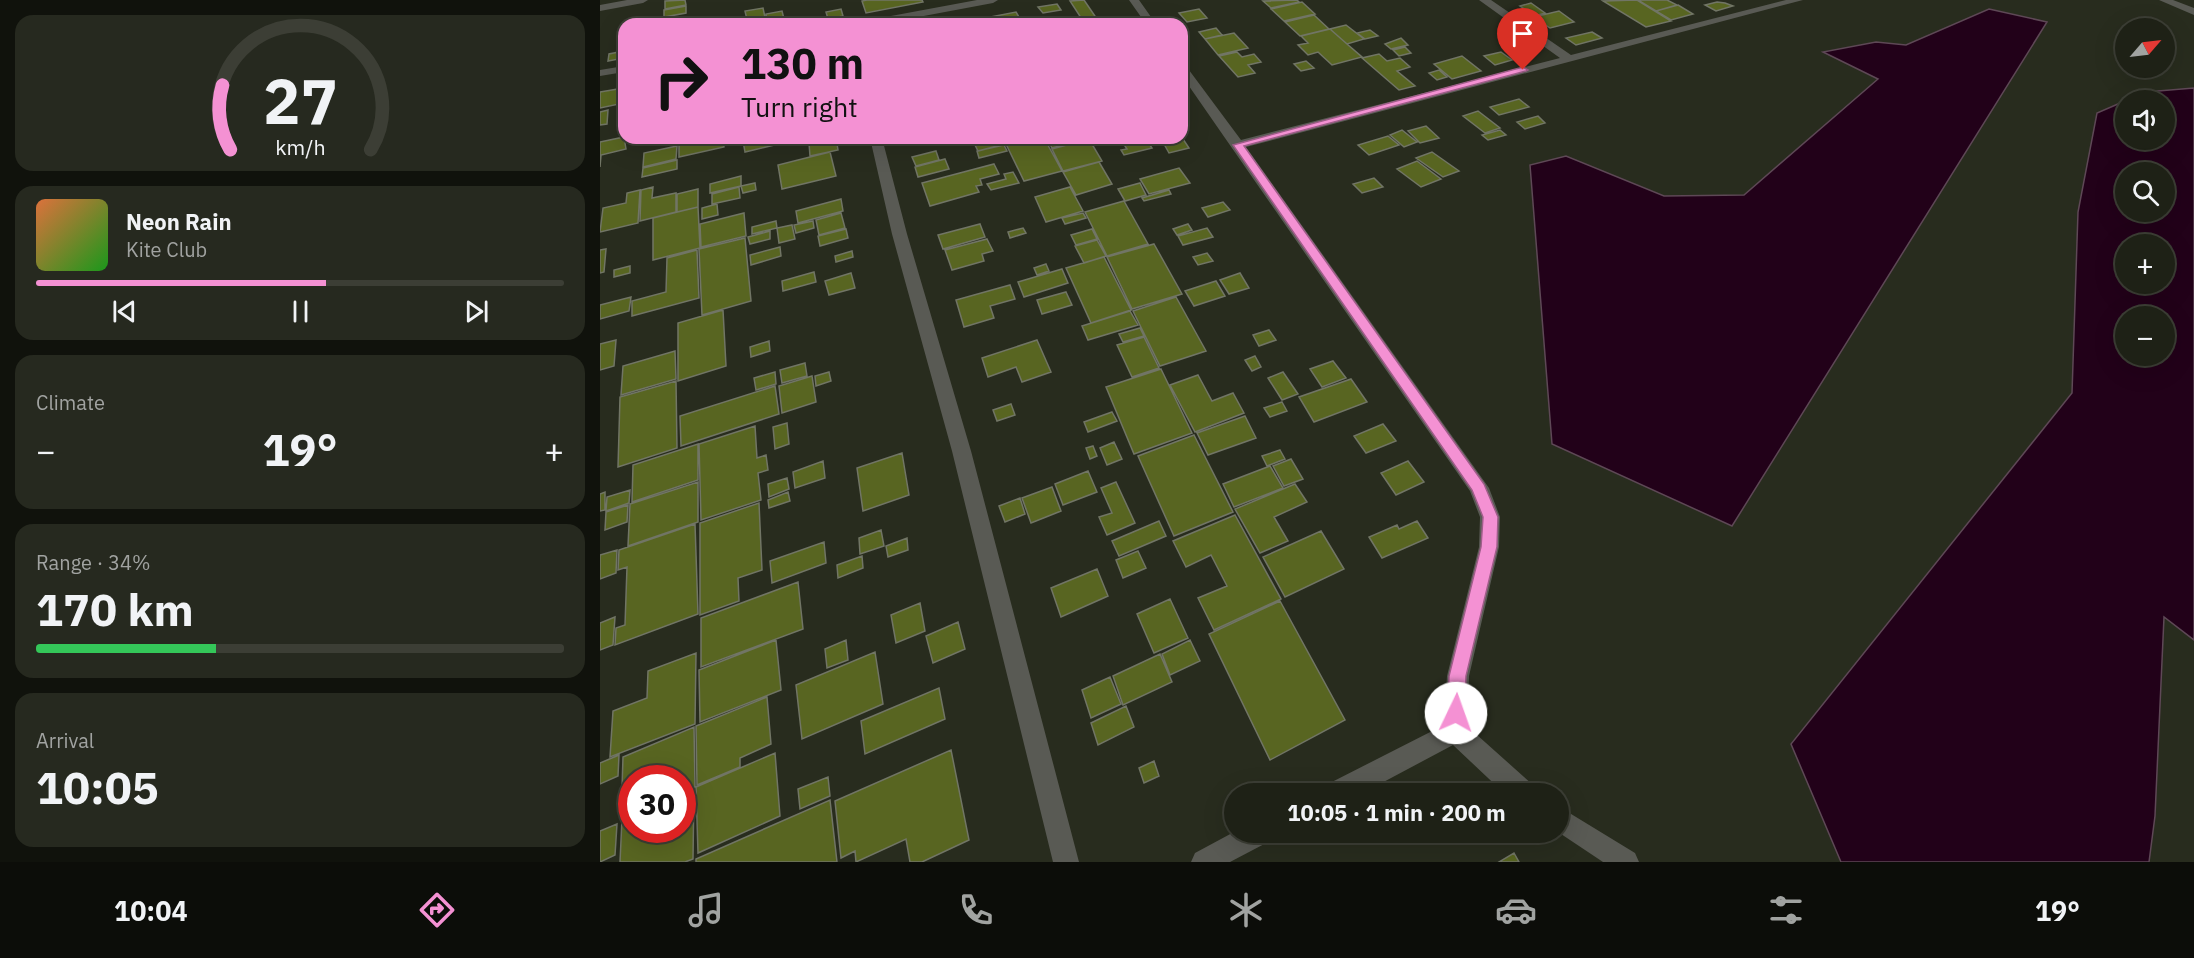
<!DOCTYPE html>
<meta charset="utf-8">
<style>
body{margin:0;font-family:"IBM Plex Sans",sans-serif;background:#26291f;color:#f1f3f6;height:100vh;display:flex;flex-direction:column;font-size:22px;white-space:nowrap}
*{box-sizing:border-box;margin:0}
p{font-size:20px;color:#a1a3a1}
.icon{flex:none;width:33px;height:33px;fill:none;stroke:currentColor;stroke-width:2;stroke-linecap:round;stroke-linejoin:round}
.map{position:relative;flex:1;overflow:hidden}
.sheet{display:flex;flex-direction:column;gap:15px;padding:15px;background:#10120c;width:600px}
.sheet>*{flex:none}
.banner{position:absolute;left:18px;top:18px;width:570px;height:126px;border-radius:18px;box-shadow:0 6px 24px #0002,0 0 0 2px #3c3e35;background:#f491d3;color:#111;overflow:hidden}
.needle{width:39px;rotate:62deg}
.tools{position:absolute;left:1515px;top:18px;display:grid;gap:12px}
.tools a{display:grid;place-items:center;width:60px;height:60px;border-radius:50%;background:#1e2116;box-shadow:0 6px 24px #0002,0 0 0 2px #3c3e35;font-size:30px}
.speed{position:absolute;left:18px;top:765px;display:flex;gap:12px;font-size:30px;font-weight:700;text-align:center}
.speed>*{display:grid;place-content:center;width:78px;height:78px;border-radius:50%;background:#1e2116;box-shadow:0 6px 24px #0002,0 0 0 2px #3c3e35;line-height:1}
.speed .limit{border:9px solid #d22;background:#fff;color:#111}
.pin{position:absolute;display:grid;place-items:center;width:51px;height:51px;color:#fff;margin:-62px -26px;border-radius:50% 50% 50% 0;rotate:-45deg;box-shadow:0 0 6px #0007}
.pin .icon{rotate:45deg}
.me{position:absolute;width:66px;margin:-33px;rotate:3deg;stroke-linejoin:round;filter:drop-shadow(0 0 4px #0008)}
.turn{display:flex;align-items:center;gap:21px;height:126px;padding:0 24px;font-size:27px}
.turn .icon{width:78px;height:78px;stroke-width:2.5}
.turn b{display:block;font-size:42px;line-height:51px}
.big{font-size:45px;font-weight:700;line-height:1.1}
.sheet .card{flex:1;display:flex;flex-direction:column;justify-content:center;gap:9px;min-width:0;padding:0 21px;border-radius:18px;background:#26291f}
.sheet .dial{align-items:center;gap:0}
.dial svg{height:156px;overflow:visible;fill:none;stroke:#3c3e35;stroke-width:7;stroke-linecap:round;text-anchor:middle}
.dial text{fill:#f1f3f6;stroke:none}
.song{display:flex;align-items:center;gap:18px}
.cover{width:72px;height:72px;border-radius:9px;background:linear-gradient(135deg,hsl(20 70% 55%),hsl(120 70% 35%))}
.played{height:6px;border-radius:3px;background:linear-gradient(90deg,#f491d3 55%,#3c3e35 55%)}
.keys{display:flex;justify-content:space-around;direction:ltr}
.heat{display:flex;justify-content:space-between;align-items:center;font-size:33px;direction:ltr}
.charge{height:9px;border-radius:4px;background:linear-gradient(90deg,#34c759 34%,#3c3e35 0)}
.trip{position:absolute;left:624px;top:783px;width:345px;height:60px;border-radius:30px;background:#1e2116;box-shadow:0 6px 24px #0002,0 0 0 2px #3c3e35;font-weight:700;line-height:60px;text-align:center}
.tab-bar{display:flex;height:96px;justify-content:space-around;align-items:center;background:#0c0d09;color:#a1a3a1}
.tab-bar .icon{width:42px;height:42px}
.tab-bar .active{color:#f491d3}
.tab-bar b{font-size:27px;color:#f1f3f6}
main{display:flex;flex:1;min-height:0}
.map>svg:first-child{display:block}
</style>
<main>
<section class="sheet">
<div class="card dial"><svg viewBox="0 0 100 80">
<path d="M14 69A42 42 0 1 1 86 69"/>
<path d="M14 69A42 42 0 0 1 10 36" stroke="#f491d3"/>
<text x="50" y="56" font-size="32" font-weight="700">27</text>
<text x="50" y="72" font-size="11">km/h</text>
</svg></div>
<div class="card">
<div class="song"><i class="cover"></i><div><b>Neon Rain</b><p>Kite Club</p></div></div>
<div class="played"></div>
<div class="keys"><svg class="icon" aria-label="previous" viewBox="0 0 24 24"><path d="M18 5L8 12l10 7zM5 5v14"/></svg><svg class="icon" aria-label="pause" viewBox="0 0 24 24"><path d="M8 5v14M16 5v14"/></svg><svg class="icon" aria-label="next" viewBox="0 0 24 24"><path d="M6 5l10 7-10 7zM19 5v14"/></svg></div>
</div>
<div class="card"><p>Climate</p>
<div class="heat"><a>−</a><b class="big">19°</b><a>+</a></div>
</div>
<div class="card"><p>Range · 34%</p><b class="big">170 km</b><div class="charge"></div></div>
<div class="card"><p>Arrival</p><b class="big">10:05</b></div>
</section>
<div class="map">
<svg width="1594" height="862" viewBox="0 0 1594 862">
<rect width="100%" height="100%" fill="#282c1e"/>
<!-- water -->
<path fill="#220119" stroke="#5e4856" stroke-width="1.5" fill-rule="evenodd" d="M1389 9 1447 22 1132 526 952 444 930 165 966 156 1064 196 1144 195 1278 79 1223 52 1276 42 1306 45Z
M1594 88V640L1564 617 1555 816 1549 862H1241L1191 744 1472 393 1478 212 1497 113 1525 101 1526 140H1564V100H1527L1546 92ZM1526 172H1564V212H1526ZM1526 244H1564V284H1526ZM1526 316H1564V356H1526Z"/>
<!-- building -->
<path fill="#586521" stroke="#717565" stroke-width="1.5" d="M85 0 86 5 65 9V1Z
M267 0H322L323 2 266 13 262 1Z
M484 0 499 22 485 24 470 1Z
M697 0 699 2 671 8 663 1Z
M1037 0 1071 21 1046 27 1003 1Z
M1038 0H1067L1077 5 1056 11Z
M702 2 715 14 684 21 671 9Z
M1117 2 1125 3 1133 6 1116 11 1105 5Z
M931 3 945 13 935 16 920 6Z
M457 4 461 10 443 13 438 7Z
M1078 5 1093 14 1071 20 1056 11Z
M86 6V13L64 17V10Z
M163 8 166 22 148 24 145 11Z
M241 9 243 16 228 19 226 12Z
M599 9 607 18 587 22 579 13Z
M182 11 184 19 167 22 166 14Z
M959 11 974 22 950 28 934 17Z
M416 12 423 24H388L385 18Z
M714 15 729 29 700 36 685 22Z
M63 18 62 24H34V23Z
M936 19 944 24 934 27 925 21Z
M746 25 764 39 747 44 730 29Z
M616 28 622 35 605 39 599 32Z
M730 29 747 44 762 57 732 65 718 52 708 55 698 45 708 43 701 36Z
M770 30 778 36 765 39 757 33Z
M992 32 1002 38 976 45 966 38Z
M634 33 648 48 618 55 605 39Z
M801 38 808 45 791 49 785 44Z
M805 47 811 53 799 56 793 50Z
M24 51V58L8 61 9 54Z
M637 52 642 57 654 54 661 62 648 65 655 73 638 77 619 56Z
M901 52 912 60 895 65 884 56Z
M779 54 787 61 800 58 810 67 797 71 815 86 799 90 762 58Z
M862 56 881 71 852 79 834 64Z
M706 61 714 68 701 71 694 64Z
M839 70 847 77 837 80 829 73Z
M24 88V103L0 108V92Z
M919 99 929 107 899 115 890 107Z
M8 110 7 124 0 125V112Z
M878 111 900 128 885 133 863 116Z
M938 116 945 123 925 129 917 122Z
M826 126 839 138 820 143 808 131Z
M802 130 817 142 804 147 790 135Z
M900 130 906 135 888 140 882 135Z
M788 136 799 145 769 155 758 145Z
M24 137 26 149 1 155 0 167V142Z
M52 138H80V139L52 145Z
M85 138H123L124 147 79 157V139Z
M156 138H196V140L145 152 143 141Z
M230 138H236L238 150 210 156 209 143Z
M393 138 397 146 378 151 374 143Z
M430 138H444L462 171 424 181 406 144Z
M447 138H485V139L452 148Z
M545 138 552 148 524 155 521 150 527 149 523 143Z
M489 139 502 161 463 171 452 149Z
M583 139 589 148 569 153 564 144Z
M404 145 407 151 379 158 377 151Z
M77 146 76 159 43 167 44 153Z
M336 151 339 160 316 166 312 157Z
M230 152 236 176 182 189 178 165Z
M832 152 859 171 843 177 816 158Z
M345 159 349 169 318 177 315 167Z
M77 160V169L42 177 43 168Z
M817 161 841 179 821 187 797 169Z
M499 162 512 184 476 195 463 172Z
M394 164 399 174 380 179 382 185 376 186 379 192 330 206 322 183Z
M579 168 590 183 549 194 540 179Z
M413 172 419 183 391 190 387 184 406 179 404 174Z
M141 176V186L110 193V184Z
M774 178 783 187 762 193 753 184Z
M155 183 156 190 143 193 141 186Z
M540 183 546 195 525 201 518 189Z
M53 187 52 198 76 193V212L40 221 41 190Z
M139 187 140 198 112 204V194Z
M470 187 483 211 446 222 435 197Z
M98 189V207L77 212V194Z
M40 190 38 223 0 232 3 208 26 203 27 193Z
M569 190 571 194 544 201 542 198Z
M241 199 243 211 198 223 196 211Z
M524 201 548 244 507 256 485 212Z
M623 202 630 210 608 217 602 208Z
M117 204 118 215 102 219V208Z
M98 207 100 248 53 260V218Z
M144 213 146 236 101 247 100 224Z
M241 213 245 228 219 235 216 220Z
M483 213 486 218 465 224 462 218Z
M176 221 177 228 152 234V227Z
M213 221 214 228 196 233 194 225Z
M380 224 385 237 343 249 338 235Z
M588 224 592 230 577 235 573 229Z
M192 225 195 239 179 243 177 228Z
M423 228 426 233 410 238 408 232Z
M607 228 613 237 583 245 578 236Z
M246 229 248 238 220 246 218 236Z
M492 229 497 239 476 245 471 235Z
M170 231V239L150 244 148 237Z
M145 238 151 301 102 315 99 249Z
M387 239 393 251 382 254 384 261 352 270 345 250Z
M497 240 506 256 484 263 475 246Z
M554 244 582 294 532 309 507 257Z
M180 247 181 256 151 265 150 255Z
M6 249 4 272 0 273V250Z
M97 250 99 298 32 316V301L66 292 67 258Z
M252 251 253 257 236 262 235 256Z
M607 253 613 261 598 265 593 257Z
M504 257 531 310 491 323 466 268Z
M446 264 449 271 437 275 434 268Z
M30 266V273L14 277V270Z
M462 269 468 283 424 297 418 282Z
M214 272 216 282 183 291 182 281Z
M251 273 255 288 229 295 225 281Z
M640 273 649 288 629 294 620 280Z
M616 281 625 296 594 306 585 291Z
M410 285 415 299 390 306 394 318 364 327 356 300Z
M466 292 472 305 442 314 437 300Z
M31 297 29 311 0 319V305Z
M576 297 606 351 560 366 533 311Z
M123 310 126 366 78 381V323Z
M530 311 538 325 488 340 482 326Z
M540 328 544 336 523 342 519 334Z
M669 330 676 340 659 346 653 335Z
M544 337 559 368 532 377 517 345Z
M16 340 14 366 0 370V344Z
M437 340 451 372 422 382 416 367 388 377 382 358Z
M169 341 170 351 151 357 150 347Z
M75 351 76 379 21 395 23 366Z
M655 356 661 367 652 371 645 360Z
M733 361 746 378 722 387 710 369Z
M205 363 207 376 182 383 180 370Z
M561 369 592 433 534 454 506 387Z
M175 372 176 384 156 390 154 378Z
M229 372 231 381 216 386 215 376Z
M683 372 698 394 682 400 668 378Z
M598 375 612 401 633 393 644 413 595 432 570 385Z
M212 376 216 402 182 413 179 386Z
M751 379 767 402 714 422 699 397Z
M76 381 77 448 18 467 20 397Z
M175 386 179 414 81 446 80 416Z
M682 402 687 411 670 417 664 408Z
M411 404 415 415 397 421 393 410Z
M512 412 517 421 488 432 484 422Z
M645 416 656 438 608 455 597 433Z
M187 423 189 444 175 449 173 427Z
M783 424 796 441 766 453 754 436Z
M155 426 157 458 166 455 168 470 158 473 161 500 101 520 99 444Z
M594 435 633 512 574 536 538 456Z
M514 442 522 459 507 465 500 448Z
M98 444V480L32 502 33 465Z
M493 446 497 456 490 459 486 448Z
M680 450 685 459 667 466 662 456Z
M302 453 309 495 263 511 257 468Z
M691 459 703 479 684 486 673 466Z
M223 461 225 478 195 488 193 472Z
M808 461 824 482 796 495 781 473Z
M670 466 683 488 634 507 623 484Z
M488 471 497 492 463 505 455 484Z
M187 478 189 489 169 497 168 484Z
M98 482V522L28 546 30 504Z
M516 482 535 523 507 535 499 517 512 513 501 488Z
M695 484 707 502 674 517 688 541 660 553 635 509Z
M452 487 461 511 431 523 422 498Z
M30 490 29 503 6 511 7 497Z
M5 492V510L0 511V494Z
M188 492 190 501 169 508 168 500Z
M420 498 425 514 405 522 399 506Z
M159 503 162 570 138 578 139 601 100 615V523Z
M28 505 27 522 5 530 6 512Z
M635 515 681 599 614 630 598 598 627 586 611 555 586 567 573 541Z
M559 521 566 536 519 556 512 541Z
M817 521 828 538 782 558 769 537 797 525 799 529Z
M95 524 98 614 15 645 16 628 25 625 27 567 18 570 19 550Z
M281 530 284 546 260 554 259 538Z
M721 531 744 569 685 597 663 557Z
M307 538 308 550 288 557 286 546Z
M224 542 226 563 172 583 170 561Z
M17 550 16 573 0 579V555Z
M538 551 546 568 523 578 516 560Z
M262 556 263 568 238 578 237 565Z
M497 569 508 596 461 617 451 588Z
M198 582 203 629 101 667V618Z
M570 599 588 638 554 653 537 614Z
M680 601 745 720 670 760 609 634Z
M320 603 325 631 296 643 291 615Z
M15 617 13 645 0 650V623Z
M358 622 365 649 333 663 326 636Z
M176 640 181 690 100 722 99 670Z
M246 640 248 660 227 668 225 649Z
M590 640 600 661 570 675 562 654Z
M275 652 283 704 202 739 196 685Z
M96 653 95 724 10 757 13 711 47 698 48 671Z
M560 654 572 682 523 705 513 676Z
M510 677 521 704 491 718 482 690Z
M339 688 345 719 265 754 261 721Z
M167 697 171 744 140 758V767L97 785 96 726Z
M526 706 534 727 498 745 491 723Z
M94 727 95 787 82 792V778H32V814L21 819 23 757Z
M351 750 369 840 322 862H310L306 839 256 862 255 851 241 858 235 801Z
M175 753 180 816 98 853 96 787Z
M19 755 18 776 0 784V763Z
M554 761 559 776 544 783 539 768Z
M228 777 230 796 200 809 198 789Z
M94 789 93 859 85 862H20L22 819 32 815V830H82V794Z
M230 800 237 862H96V859Z
M17 824 15 855 0 862V831Z
M914 853 919 862H899Z"/>
<g fill="none" stroke-linecap="round" stroke-linejoin="round">
<!-- minor -->
<path fill="#595a54" fill-rule="evenodd" d="M27 0H48L43 3 0 11V5Z
M377 0H398L393 3 281 24H259L264 21Z
M529 0H539L556 24H546Z
M879 0H891L971 55 1186 0H1203L646 147 889 488 900 517 899 547 869 676 867 726 933 785 936 794H905L853 745 761 794H723L726 785 844 725 847 676 879 547 880 517 870 491 582 76V65L586 66 641 140 960 58Z
M1559 0H1573L1594 8V15Z
M24 66V72L0 76V70Z
M270 138H282L307 234 371 451 479 862H453L352 451 292 234Z
M958 806 1035 853 1039 862H1003L958 832Z
M634 832H673L670 841 630 862H591L595 853Z"/>
</g>
<!-- route -->
<path fill="#f491d3" stroke="#9f5e89" stroke-width="1.5" d="M923 67 928 70 926 71 644 146 884 484 898 517 897 547 866 676 865 713 862 719 856 721 850 719 847 713 849 676 881 547 883 517 872 490 633 145Z"/>
</svg>
<div class="tools">
<a><svg class="needle" viewBox="-14 -14 28 28"><path d="M0-13l5 13h-10z" fill="#e53935"/><path d="M0 13l5-13h-10z" fill="#a1a3a1"/></svg></a>
<a><svg class="icon" aria-label="sound" viewBox="0 0 24 24"><path d="M4 9h4l5-4v14l-5-4H4zM17 9q2 3 0 6"/></svg></a>
<a><svg class="icon" aria-label="search" viewBox="0 0 24 24"><circle cx="10" cy="10" r="6"/><path d="M15 15l6 6"/></svg></a>
<a>+</a>
<a>−</a>
</div>
<div class="speed"><div class="limit">30</div></div>
<div class="pin" style="left:923px;top:70px;background:#d93025"><svg class="icon" aria-label="arrive" viewBox="0 0 24 24"><path d="M6 21V4h12l-3 4 3 4H6"/></svg></div>
<svg class="me" style="left:856px;top:713px" viewBox="-20 -20 40 40"><circle r="19" fill="#fff"/><path d="M0-13L10 11 0 6-10 11z" fill="#f491d3"/></svg>
<div class="trip">10:05 · 1 min · 200 m</div>
<div class="banner">
<div class="turn"><svg class="icon" aria-label="right" viewBox="0 0 24 24"><path d="M7 20v-9h11M14 6l5 5-5 5"/></svg><div><b>130 m</b>Turn right</div></div>
</div>
</div>
</main>
<nav class="tab-bar">
<b>10:04</b>
<svg class="icon active" aria-label="directions" viewBox="0 0 24 24"><path d="M12 3l9 9-9 9-9-9zM9 14v-3h6M13 9l2 2-2 2"/></svg>
<svg class="icon" aria-label="music" viewBox="0 0 24 24"><path d="M9 18V5l10-2v13"/><circle cx="6" cy="18" r="3"/><circle cx="16" cy="16" r="3"/></svg>
<svg class="icon" aria-label="phone" viewBox="0 0 24 24"><path d="M5 4h4l2 5-3 2q2 4 5 5l2-3 5 2v4C11 20 4 13 5 4z"/></svg>
<svg class="icon" aria-label="climate" viewBox="0 0 24 24"><path d="M12 3v18M4 7l16 10M4 17L20 7"/></svg>
<svg class="icon" aria-label="car" viewBox="0 0 24 24"><path d="M5 17H2v-5l4-1 3-4h7l3 4 3 1v5h-3M9 17h6M6 11h13"/><circle cx="7" cy="17" r="2"/><circle cx="17" cy="17" r="2"/></svg>
<svg class="icon" aria-label="filters" viewBox="0 0 24 24"><path d="M4 7h16M4 17h16"/><circle cx="9" cy="7" r="2"/><circle cx="15" cy="17" r="2"/></svg>
<b>19°</b>
</nav>
